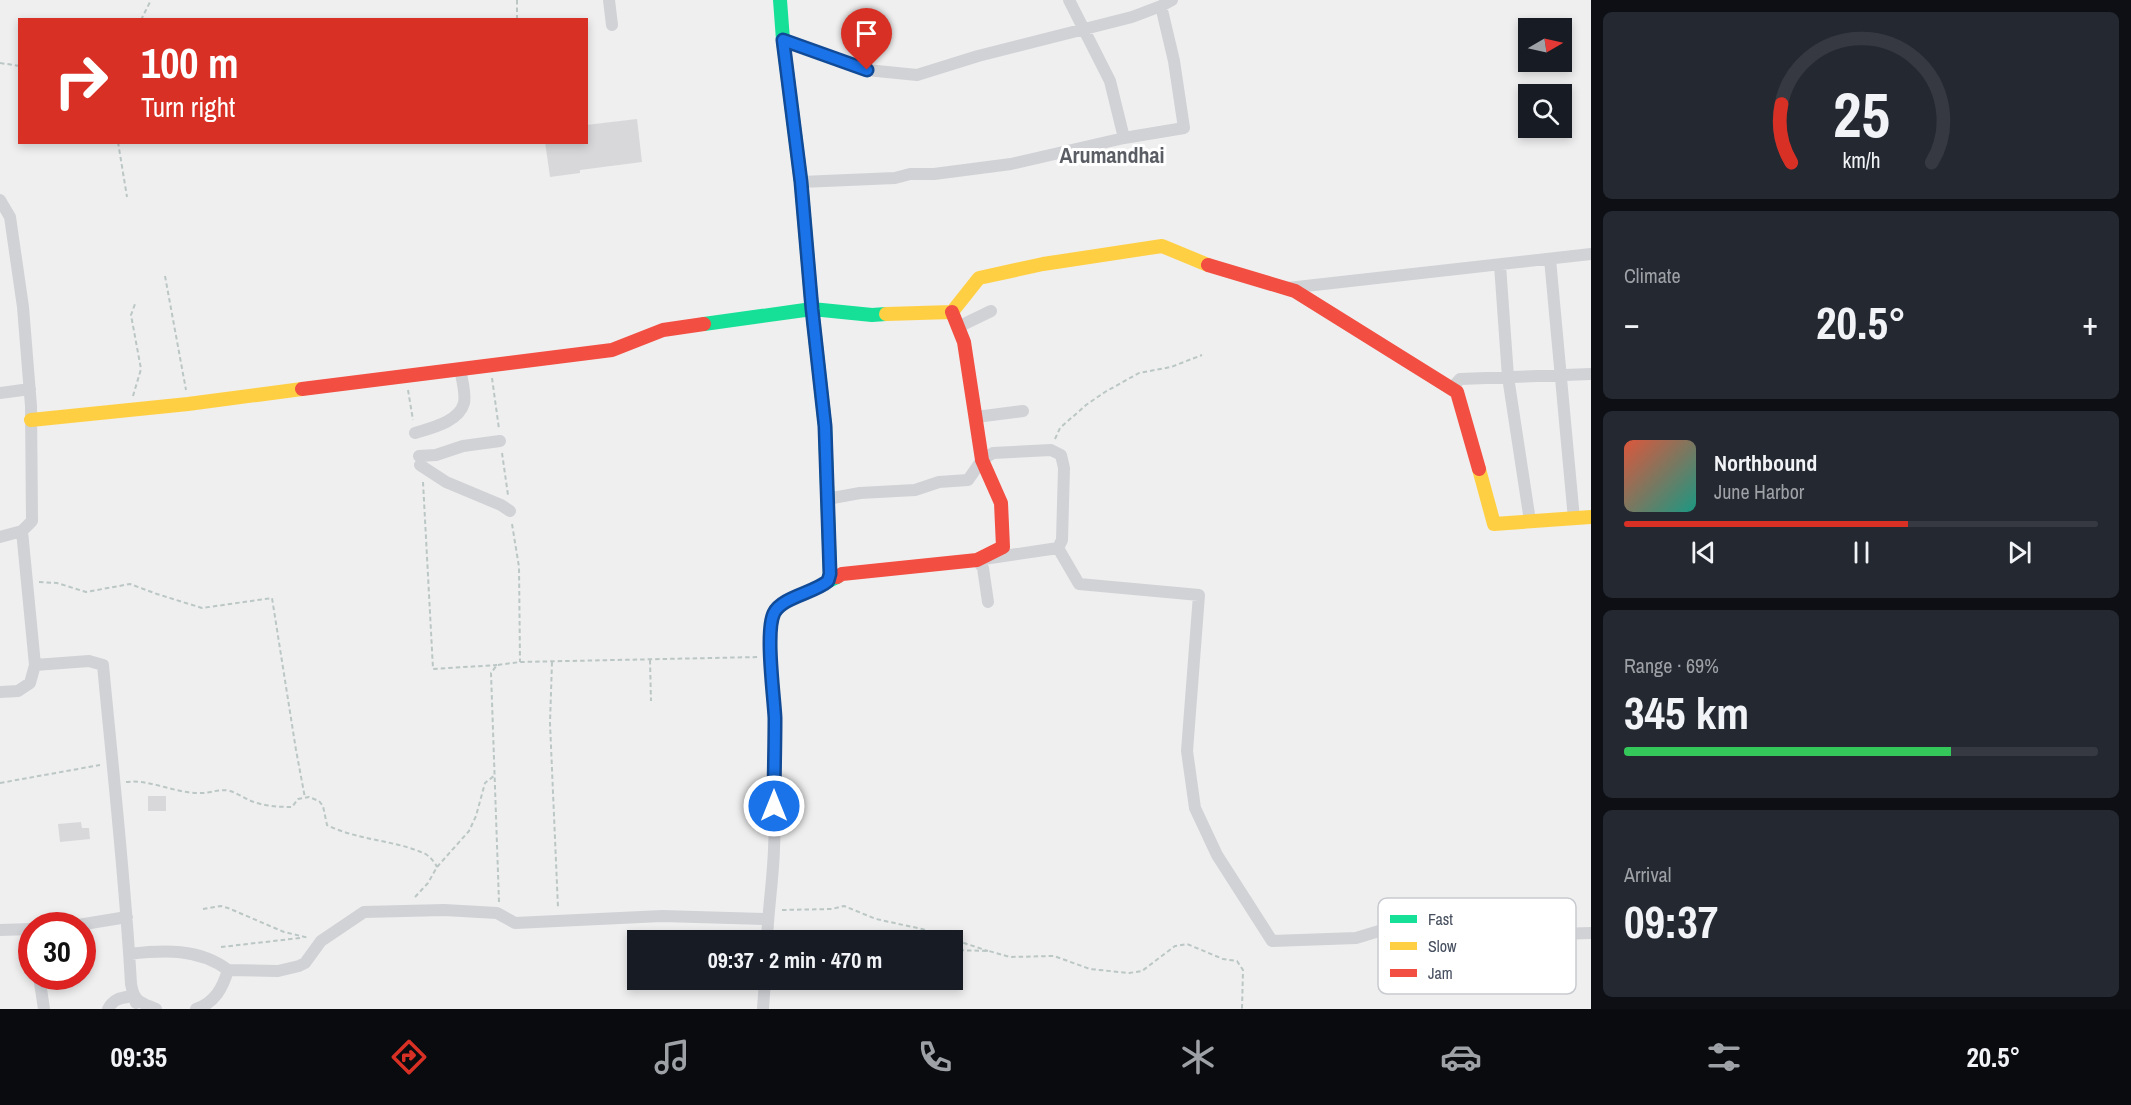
<!DOCTYPE html>
<meta charset="utf-8">
<style>
body{margin:0;font-family:"Archivo Narrow",sans-serif;background:#242831;color:#f1f3f6;height:100vh;display:flex;flex-direction:column;font-size:22px;white-space:nowrap}
*{box-sizing:border-box;margin:0}
p{font-size:20px;color:#9ea1a6}
.icon{flex:none;width:33px;height:33px;fill:none;stroke:currentColor;stroke-width:2;stroke-linecap:round;stroke-linejoin:round}
.map{position:relative;flex:1;overflow:hidden}
.panel{display:flex;flex-direction:column;gap:12px;padding:12px;background:#0d0f14;width:540px}
.panel>*{flex:none}
.banner{position:absolute;left:18px;top:18px;width:570px;height:126px;border-radius:0px;box-shadow:0 3px 9px #0003;background:#d93025;color:#fff;overflow:hidden}
.needle{width:39px;rotate:81deg}
.controls{position:absolute;left:1518px;top:18px;display:grid;gap:12px}
.controls a{display:grid;place-items:center;width:54px;height:54px;border-radius:0px;background:#171b24;box-shadow:0 3px 9px #0003;font-size:30px}
.speed{position:absolute;left:18px;top:912px;display:flex;gap:12px;font-size:30px;font-weight:700;text-align:center}
.speed>*{display:grid;place-content:center;width:78px;height:78px;border-radius:50%;background:#171b24;box-shadow:0 3px 9px #0003;line-height:1}
.speed .limit{border:9px solid #d22;background:#fff;color:#111}
.pin{position:absolute;display:grid;place-items:center;width:51px;height:51px;color:#fff;margin:-62px -26px;border-radius:50% 50% 50% 0;rotate:-45deg;box-shadow:0 0 6px #0007}
.pin .icon{rotate:45deg}
.me{position:absolute;width:66px;margin:-33px;rotate:0deg;stroke-linejoin:round;filter:drop-shadow(0 0 4px #0008)}
.turn{display:flex;align-items:center;gap:21px;height:126px;padding:0 24px;font-size:27px}
.turn .icon{width:78px;height:78px;stroke-width:2.5}
.turn b{display:block;font-size:42px;line-height:51px}
.big{font-size:45px;font-weight:700;line-height:1.1}
.panel .tile{flex:1;display:flex;flex-direction:column;justify-content:center;gap:9px;min-width:0;padding:0 21px;border-radius:9px;background:#242831}
.panel .dial{align-items:center;gap:0}
.dial svg{height:156px;overflow:visible;fill:none;stroke:#363941;stroke-width:7;stroke-linecap:round;text-anchor:middle}
.dial text{fill:#f1f3f6;stroke:none}
.song{display:flex;align-items:center;gap:18px}
.cover{width:72px;height:72px;border-radius:9px;background:linear-gradient(135deg,hsl(10 70% 55%),hsl(170 70% 35%))}
.played{height:6px;border-radius:3px;background:linear-gradient(90deg,#d93025 60%,#363941 60%)}
.keys{display:flex;justify-content:space-around;direction:ltr}
.heat{display:flex;justify-content:space-between;align-items:center;font-size:33px;direction:ltr}
.charge{height:9px;border-radius:4px;background:linear-gradient(90deg,#34c759 69%,#363941 0)}
.trip{position:absolute;left:627px;top:930px;width:336px;height:60px;border-radius:0px;background:#171b24;box-shadow:0 3px 9px #0003;font-weight:700;line-height:60px;text-align:center}
.tabs{display:flex;height:96px;justify-content:space-around;align-items:center;background:#090b0e;color:#9ea1a6}
.tabs .icon{width:42px;height:42px}
.tabs .selected{color:#d93025}
.tabs b{font-size:27px;color:#f1f3f6}
main{display:flex;flex:1;min-height:0}
.map>svg:first-child{display:block}
</style>
<main>
<div class="map">
<svg width="1591" height="1009" viewBox="0 0 1591 1009">
<rect width="100%" height="100%" fill="#f0efef"/>
<!-- building -->
<path fill="#d8d8db" d="M637 119 642 162 580 170V173L550 177 545 142H586V125Z
M148 796H166V811H148Z
M81 822 82 828H89L90 839 60 842 58 824Z"/>
<g fill="none" stroke-linecap="round" stroke-linejoin="round">
<!-- path -->
<path stroke="#bac7c5" stroke-width="2" stroke-dasharray="4.5 3" stroke-linecap="butt" d="M517 0V20
M141 20 151 0
M0 63 20 66
M118 142 127 197
M165 276 186 390
M492 378 499 429
M408 390 413 420
M133 396 141 369 131 315 135 304
M1055 439 1060 428 1086 405 1105 392 1139 373 1171 367 1202 355
M502 453 508 495
M423 482 433 669 497 665
M512 524 519 567 520 662
M39 582 57 583 86 592 130 584 157 594 202 608 272 598 296 750 305 798
M650 660 651 701
M552 662 550 723 558 908
M126 782C150 779 174 793 198 793 210 794 218 788 230 791 237 793 244 798 251 801 263 806 278 807 292 807L298 799 309 797 319 801 323 806 327 825C357 840 392 840 421 852 428 854 434 861 437 867
M0 783 100 765
M415 897 428 883 437 867 469 831 476 816 485 783 495 775
M499 902 491 673 497 665 520 662 759 657
M203 909 221 906 228 908 284 932 309 938
M782 910 832 909 844 906 876 919 922 929 988 951
M221 947 300 938
M952 950 989 951 1010 957 1054 956 1090 969 1129 973 1142 971 1175 946 1187 944 1223 959 1237 961 1243 970 1242 1009"/>
<!-- street -->
<path stroke="#d0d2d6" stroke-width="12" d="M609 0 612 25
M1069 0 1110 81 1124 138 1184 128 1174 61 1161 6
M783 40 867 70 917 75 978 56 1132 17 1161 6 1172 0
M801 182 895 178 910 174H934L1011 164 1124 138
M0 200 10 217 23 307 31 406 32 521 22 531 0 537
M1550 259 1574 519
M1500 265 1508 377 1530 521
M1288 288 1591 254
M958 327 991 311
M1452 388 1460 379 1591 374
M0 393 30 389
M976 417 1023 411
M415 433C431 428 459 422 464 403 466 393 462 380 460 369
M419 456 436 455 463 446 500 441
M420 465 446 482 501 505 510 511
M827 499 860 493 915 490 939 482 968 480 982 460 993 453 1051 450 1061 455 1064 468 1062 540 1058 548
M988 602 983 568 977 560 1058 548 1079 584 1199 595 1187 751 1195 808 1217 855 1272 941 1356 938 1445 911 1493 909 1554 934 1591 933
M35 665 89 661 103 665C113 772 125 877 131 984 134 1002 140 1002 156 1009
M0 692 18 691 30 683 35 665 22 531
M72 926 127 917
M0 930 32 929
M767 940C768 910 773 880 774 849 777 792 776 733 772 676 771 660 766 627 774 613 782 597 814 593 828 581
M129 954C163 950 199 948 228 970
M39 976 44 1009
M108 1009C114 998 121 998 133 996L136 1003
M196 1009C215 1003 223 987 228 970L278 971 299 966 305 963 321 941 364 912 444 910 497 913 515 923 662 916 767 919
M763 1009 765 980"/>
<!-- fast -->
<path stroke="#16e098" stroke-width="14" d="M780 0 783 40 801 182 812 309 872 315 886 314
M704 324 812 309 825 426 830 574 828 581 837 577"/>
<!-- slow -->
<path stroke="#ffcf43" stroke-width="14" d="M886 314 952 312 979 278 1043 264 1162 246 1208 265
M31 420 188 404 302 389
M1479 469 1494 524 1591 517"/>
<!-- jam -->
<path stroke="#f24e42" stroke-width="14" d="M1208 265 1295 291 1457 392 1479 469
M302 389 612 350 663 330 704 324
M837 577 842 574 977 560 1003 547 1001 503 982 460 964 342 952 312"/>
</g>
<g fill="none" stroke-linecap="round" stroke-linejoin="round">
<!-- route casing -->
<g stroke="#114b97" stroke-width="15">
<path id="route" d="M774 806C774 776 775 747 775 718 774 696 765 631 774 613 782 597 814 593 828 581L830 574 825 426 812 309 801 182 783 40 867 70"/>
</g>
<!-- route -->
<use href="#route" stroke="#1a73e8" stroke-width="10"/>
</g>
<g text-anchor="middle" stroke-width="6" stroke-linejoin="round" paint-order="stroke">
<!-- quarter labels -->
<g font-size="22" font-weight="bold" fill="#5a5d64" stroke="#fff">
<text x="1112" y="163">Arumandhai</text>
</g>
</g>
<!-- legend -->
<rect x="1378" y="898" width="198" height="96" rx="9" fill="#fff" stroke="#c7cacf" stroke-width="1.5"/>
<rect x="1390" y="915" width="27" height="8" fill="#16e098"/>
<rect x="1390" y="942" width="27" height="8" fill="#ffcf43"/>
<rect x="1390" y="969" width="27" height="8" fill="#f24e42"/>
<g font-size="16" fill="#454e5e">
<text x="1428" y="925">Fast</text>
<text x="1428" y="952">Slow</text>
<text x="1428" y="979">Jam</text>
</g>
</svg>
<div class="controls">
<a><svg class="needle" viewBox="-14 -14 28 28"><path d="M0-13l5 13h-10z" fill="#e53935"/><path d="M0 13l5-13h-10z" fill="#9ea1a6"/></svg></a>
<a><svg class="icon" aria-label="search" viewBox="0 0 24 24"><circle cx="10" cy="10" r="6"/><path d="M15 15l6 6"/></svg></a>
</div>
<div class="speed"><div class="limit">30</div></div>
<div class="pin" style="left:867px;top:70px;background:#d93025"><svg class="icon" aria-label="arrive" viewBox="0 0 24 24"><path d="M6 21V4h12l-3 4 3 4H6"/></svg></div>
<svg class="me" style="left:774px;top:806px" viewBox="-20 -20 40 40"><circle r="17" fill="#1a73e8" stroke="#fff" stroke-width="3"/><path d="M0-11L8 9 0 5-8 9z" fill="#fff"/></svg>
<div class="trip">09:37 · 2 min · 470 m</div>
<div class="banner">
<div class="turn"><svg class="icon" aria-label="right" viewBox="0 0 24 24"><path d="M7 20v-9h11M14 6l5 5-5 5"/></svg><div><b>100 m</b>Turn right</div></div>
</div>
</div>
<section class="panel">
<div class="tile dial"><svg viewBox="0 0 100 80">
<path d="M14 69A42 42 0 1 1 86 69"/>
<path d="M14 69A42 42 0 0 1 9 39" stroke="#d93025"/>
<text x="50" y="56" font-size="32" font-weight="700">25</text>
<text x="50" y="72" font-size="11">km/h</text>
</svg></div>
<div class="tile"><p>Climate</p>
<div class="heat"><a>−</a><b class="big">20.5°</b><a>+</a></div>
</div>
<div class="tile">
<div class="song"><i class="cover"></i><div><b>Northbound</b><p>June Harbor</p></div></div>
<div class="played"></div>
<div class="keys"><svg class="icon" aria-label="previous" viewBox="0 0 24 24"><path d="M18 5L8 12l10 7zM5 5v14"/></svg><svg class="icon" aria-label="pause" viewBox="0 0 24 24"><path d="M8 5v14M16 5v14"/></svg><svg class="icon" aria-label="next" viewBox="0 0 24 24"><path d="M6 5l10 7-10 7zM19 5v14"/></svg></div>
</div>
<div class="tile"><p>Range · 69%</p><b class="big">345 km</b><div class="charge"></div></div>
<div class="tile"><p>Arrival</p><b class="big">09:37</b></div>
</section>
</main>
<nav class="tabs">
<b>09:35</b>
<svg class="icon selected" aria-label="directions" viewBox="0 0 24 24"><path d="M12 3l9 9-9 9-9-9zM9 14v-3h6M13 9l2 2-2 2"/></svg>
<svg class="icon" aria-label="music" viewBox="0 0 24 24"><path d="M9 18V5l10-2v13"/><circle cx="6" cy="18" r="3"/><circle cx="16" cy="16" r="3"/></svg>
<svg class="icon" aria-label="phone" viewBox="0 0 24 24"><path d="M5 4h4l2 5-3 2q2 4 5 5l2-3 5 2v4C11 20 4 13 5 4z"/></svg>
<svg class="icon" aria-label="climate" viewBox="0 0 24 24"><path d="M12 3v18M4 7l16 10M4 17L20 7"/></svg>
<svg class="icon" aria-label="car" viewBox="0 0 24 24"><path d="M5 17H2v-5l4-1 3-4h7l3 4 3 1v5h-3M9 17h6M6 11h13"/><circle cx="7" cy="17" r="2"/><circle cx="17" cy="17" r="2"/></svg>
<svg class="icon" aria-label="filters" viewBox="0 0 24 24"><path d="M4 7h16M4 17h16"/><circle cx="9" cy="7" r="2"/><circle cx="15" cy="17" r="2"/></svg>
<b>20.5°</b>
</nav>
